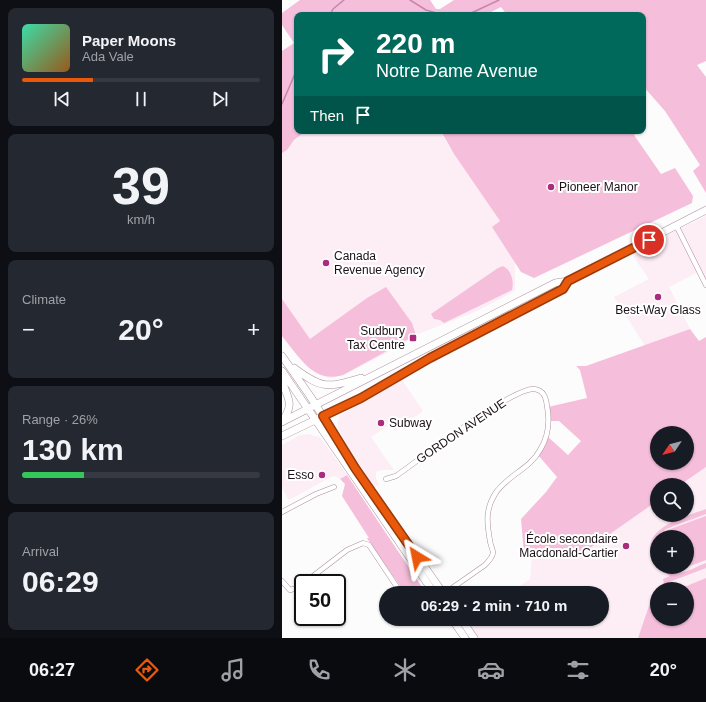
<!DOCTYPE html>
<meta charset="utf-8">
<style>
body{margin:0;font-family:Helvetica,sans-serif;background:#242831;color:#f1f3f6;height:100vh;display:flex;flex-direction:column;font-size:15px;white-space:nowrap}
*{box-sizing:border-box;margin:0}
p{font-size:13px;color:#9ea1a6}
.icon{flex:none;width:22px;height:22px;fill:none;stroke:currentColor;stroke-width:2;stroke-linecap:round;stroke-linejoin:round}
.map{position:relative;flex:1;overflow:hidden}
.sheet{display:flex;flex-direction:column;gap:8px;padding:8px;background:#0d0f14;width:282px}
.sheet>*{flex:none}
.hud{position:absolute;left:12px;top:12px;width:352px;height:122px;border-radius:8px;box-shadow:0 1px 3px #0004;background:#00695c;color:#fff;overflow:hidden}
.needle{width:26px;rotate:235deg}
.buttons{position:absolute;left:368px;top:426px;display:grid;gap:8px}
.buttons a{display:grid;place-items:center;width:44px;height:44px;border-radius:50%;background:#171b24;box-shadow:0 1px 3px #0004;font-size:20px}
.speed{position:absolute;left:12px;top:574px;display:flex;gap:8px;font-size:20px;font-weight:700;text-align:center}
.speed>*{display:grid;place-content:center;width:52px;height:52px;border-radius:50%;background:#171b24;box-shadow:0 1px 3px #0004;line-height:1}
.speed .limit{border:2px solid #111;border-radius:6px;background:#fff;color:#111}
.pin{position:absolute;display:grid;place-items:center;width:34px;height:34px;color:#fff;margin:-17px;border:2px solid #fff;border-radius:50%;box-shadow:0 1px 4px #0007}
.me{position:absolute;width:44px;margin:-22px;rotate:325deg;stroke-linejoin:round;filter:drop-shadow(0 0 3px #0008)}
.turn{display:flex;align-items:center;gap:14px;height:84px;padding:0 16px;font-size:18px}
.turn .icon{width:52px;height:52px;stroke-width:2.5}
.turn b{display:block;font-size:28px;line-height:34px}
.then{display:flex;align-items:center;height:38px;padding:0 16px;background:#0003;gap:8px;font-size:15px}
.big{font-size:30px;font-weight:600;line-height:1.1}
.sheet .tile{flex:1;display:flex;flex-direction:column;justify-content:center;gap:6px;min-width:0;padding:0 14px;border-radius:8px;background:#242831}
.sheet .dial{align-items:center;gap:0}
.dial b{font-size:52px;line-height:1}
.song{display:flex;align-items:center;gap:12px}
.cover{width:48px;height:48px;border-radius:6px;background:linear-gradient(135deg,hsl(160 70% 55%),hsl(30 70% 35%))}
.played{height:4px;border-radius:2px;background:linear-gradient(90deg,#ea580c 30%,#363941 30%)}
.keys{display:flex;justify-content:space-around;direction:ltr}
.heat{display:flex;justify-content:space-between;align-items:center;font-size:22px;direction:ltr}
.charge{height:6px;border-radius:3px;background:linear-gradient(90deg,#34c759 26%,#363941 0)}
.trip{position:absolute;left:97px;top:586px;width:230px;height:40px;border-radius:20px;background:#171b24;box-shadow:0 1px 3px #0004;font-weight:600;line-height:40px;text-align:center}
.tabs{display:flex;height:64px;justify-content:space-around;align-items:center;background:#090b0e;color:#9ea1a6}
.tabs .icon{width:28px;height:28px}
.tabs .on{color:#ea580c}
.tabs b{font-size:18px;color:#f1f3f6}
main{display:flex;flex:1;min-height:0}
.map>svg:first-child{display:block}
</style>
<main>
<section class="sheet">
<div class="tile">
<div class="song"><i class="cover"></i><div><b>Paper Moons</b><p>Ada Vale</p></div></div>
<div class="played"></div>
<div class="keys"><svg class="icon" aria-label="previous" viewBox="0 0 24 24"><path d="M18 5L8 12l10 7zM5 5v14"/></svg><svg class="icon" aria-label="pause" viewBox="0 0 24 24"><path d="M8 5v14M16 5v14"/></svg><svg class="icon" aria-label="next" viewBox="0 0 24 24"><path d="M6 5l10 7-10 7zM19 5v14"/></svg></div>
</div>
<div class="tile dial"><b>39</b><p>km/h</p></div>
<div class="tile"><p>Climate</p>
<div class="heat"><a>−</a><b class="big">20°</b><a>+</a></div>
</div>
<div class="tile"><p>Range · 26%</p><b class="big">130 km</b><div class="charge"></div></div>
<div class="tile"><p>Arrival</p><b class="big">06:29</b></div>
</section>
<div class="map">
<svg width="424" height="638" viewBox="0 0 424 638">
<rect width="100%" height="100%" fill="#fcfcfc"/>
<!-- built -->
<path fill="#fdedf5" fill-rule="evenodd" d="M24 131H158L172 154 218 221 210 227 233 262V291L195 311 134 335 116 347 62 375 47 378 35 374 25 367 0 337V153L5 150 12 140Z
M424 216V282L418 271 387 287 408 329 363 346 332 297 367 279 349 253Z
M120 380 141 411 113 431 107 425 89 437 112 470H100L94 472V479L97 484 91 489 70 459 55 424 58 415Z
M26 434 38 437 65 475 58 479 53 476 49 477 7 500 0 488V445L18 435Z
M424 467V578L397 589H375V598L369 601 356 638H195L184 622 189 619H320V593H227L248 579 250 555H298L375 501V515H405V485H398ZM375 537H405V567H375Z"/>
<!-- green -->
<path fill="#f5bedb" fill-rule="evenodd" d="M18 0H148L154 9H158L172 0H424V61L415 65 424 77V193L411 171 418 165 383 111 361 86V15H225L219 7 203 15H15V131H24L12 140 5 150 0 153V51L12 43 0 25V13Z
M159 131H358L352 135 379 174 393 168 411 196 410 203 252 278 239 272 210 227 218 221 172 154Z
M221 266C230 271 232 281 230 290L162 323 158 320 152 319 149 314 216 268Z
M104 287 130 323 134 335 61 375C31 384 17 356 0 336V299L28 339 85 298Z
M408 329 417 341 424 337V467L398 485H375V501L298 555H256L242 554 239 519 264 492 275 477 256 455 265 436 286 455 299 441 277 421H267L266 407 305 398 298 370 294 366H304ZM375 433H405V463H375Z
M65 475 142 590 143 593H123L86 540 85 538H87L60 496 63 484 58 479Z
M424 509V514L384 529 375 537 373 550 375 566C350 530 400 518 424 509Z
M424 516V560L395 571 393 567H405V537H382L380 532Z
M424 563V568L382 584 381 579 388 576 376 567C383 567 384 570 390 572 400 576 415 566 424 563Z
M424 578V638H356L369 600 375 598V619H405V589H397Z"/>
<g fill="none" stroke-linecap="round" stroke-linejoin="round">
<!-- stream -->
<path stroke="#c984aa" stroke-width="1.5" d="M128 0 144 10 161 15
M48 15 51 9 62 0
M185 15 217 0
M0 104 15 69"/>
<!-- minor casing -->
<g stroke="#ac909e" stroke-width="5.5">
<path id="minor" d="M394 225 424 285
M104 479 114 476C137 460 231 387 252 389 262 390 264 398 265 406 268 421 266 437 258 450 248 469 224 476 213 494 203 510 205 524 208 541 208 544 211 549 211 553 210 558 206 562 203 565L163 593
M0 512 34 494 52 487
M0 581 8 590 15 588 21 584
M22 583 65 550 81 543 87 545 119 593"/>
</g>
<!-- secondary casing -->
<g stroke="#ac909e" stroke-width="8">
<path id="secondary" d="M0 356 28 396 79 476 161 593
M12 368C40 389 45 388 79 378
M0 371 152 593
M0 380C5 399 13 402 1 420
M0 422 273 283 286 281 424 210
M0 436 79 398 148 358 281 289 286 281
M170 619 183 638
M179 619 192 638"/>
</g>
<!-- minor -->
<use href="#minor" stroke="#fff" stroke-width="4.5"/>
<!-- secondary -->
<use href="#secondary" stroke="#fff" stroke-width="7"/>
</g>
<g fill="none" stroke-linecap="round" stroke-linejoin="round">
<!-- route casing -->
<g stroke="#983908" stroke-width="10">
<path id="route" d="M135 557 73 468 41 416 79 398 148 358 281 289 286 281 367 240"/>
</g>
<!-- route -->
<use href="#route" stroke="#ea580c" stroke-width="7"/>
</g>
<!-- markers -->
<g fill="#aa2c7d" stroke="#fff" stroke-width="1.5">
<circle cx="269" cy="187" r="4"/>
<circle cx="44" cy="263" r="4"/>
<circle cx="376" cy="297" r="4"/>
<rect x="127" y="334" width="8" height="8" rx="2"/>
<circle cx="99" cy="423" r="4"/>
<circle cx="40" cy="475" r="4"/>
<circle cx="344" cy="546" r="4"/>
</g>
<g text-anchor="middle" stroke-width="4" stroke-linejoin="round" paint-order="stroke">
<!-- poi labels -->
<g font-size="12" fill="#1b1116" stroke="#fff" text-anchor="start">
<text x="277" y="191">Pioneer Manor</text>
<text x="52" y="260">Canada<tspan x="52" dy="14">Revenue Agency</tspan></text>
<text x="376" y="314" text-anchor="middle">Best-Way Glass</text>
<text x="123" y="335" text-anchor="end">Sudbury<tspan x="123" dy="14">Tax Centre</tspan></text>
<text x="107" y="427">Subway</text>
<text x="32" y="479" text-anchor="end">Esso</text>
<text x="336" y="543" text-anchor="end">École secondaire<tspan x="336" dy="14">Macdonald-Cartier</tspan></text>
</g>
<!-- street labels -->
<g font-size="12" fill="#1b1116" stroke="#fff">
<text transform="translate(179 431) rotate(-34)" y="4">GORDON AVENUE</text>
</g>
</g>
</svg>
<div class="buttons">
<a><svg class="needle" viewBox="-14 -14 28 28"><path d="M0-13l5 13h-10z" fill="#e53935"/><path d="M0 13l5-13h-10z" fill="#9ea1a6"/></svg></a>
<a><svg class="icon" aria-label="search" viewBox="0 0 24 24"><circle cx="10" cy="10" r="6"/><path d="M15 15l6 6"/></svg></a>
<a>+</a>
<a>−</a>
</div>
<div class="speed"><div class="limit">50</div></div>
<div class="pin" style="left:367px;top:240px;background:#d93025"><svg class="icon" aria-label="arrive" viewBox="0 0 24 24"><path d="M6 21V4h12l-3 4 3 4H6"/></svg></div>
<svg class="me" style="left:135px;top:557px" viewBox="-20 -20 40 40"><path d="M0-17L14 15 0 8-14 15z" fill="#ea580c" stroke="#fff" stroke-width="4"/></svg>
<div class="trip">06:29 · 2 min · 710 m</div>
<div class="hud">
<div class="turn"><svg class="icon" aria-label="right" viewBox="0 0 24 24"><path d="M7 20v-9h11M14 6l5 5-5 5"/></svg><div><b>220 m</b>Notre Dame Avenue</div></div>
<div class="then">Then<svg class="icon" aria-label="arrive" viewBox="0 0 24 24"><path d="M6 21V4h12l-3 4 3 4H6"/></svg></div>
</div>
</div>
</main>
<nav class="tabs">
<b>06:27</b>
<svg class="icon on" aria-label="directions" viewBox="0 0 24 24"><path d="M12 3l9 9-9 9-9-9zM9 14v-3h6M13 9l2 2-2 2"/></svg>
<svg class="icon" aria-label="music" viewBox="0 0 24 24"><path d="M9 18V5l10-2v13"/><circle cx="6" cy="18" r="3"/><circle cx="16" cy="16" r="3"/></svg>
<svg class="icon" aria-label="phone" viewBox="0 0 24 24"><path d="M5 4h4l2 5-3 2q2 4 5 5l2-3 5 2v4C11 20 4 13 5 4z"/></svg>
<svg class="icon" aria-label="climate" viewBox="0 0 24 24"><path d="M12 3v18M4 7l16 10M4 17L20 7"/></svg>
<svg class="icon" aria-label="car" viewBox="0 0 24 24"><path d="M5 17H2v-5l4-1 3-4h7l3 4 3 1v5h-3M9 17h6M6 11h13"/><circle cx="7" cy="17" r="2"/><circle cx="17" cy="17" r="2"/></svg>
<svg class="icon" aria-label="filters" viewBox="0 0 24 24"><path d="M4 7h16M4 17h16"/><circle cx="9" cy="7" r="2"/><circle cx="15" cy="17" r="2"/></svg>
<b>20°</b>
</nav>
